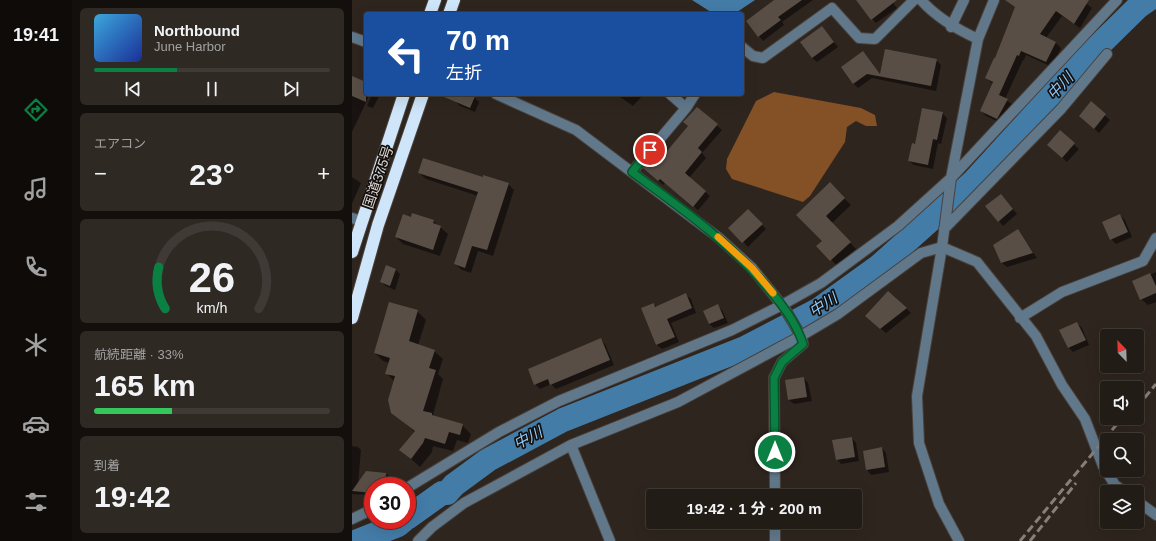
<!DOCTYPE html>
<html lang="ja">
<meta charset="utf-8">
<style>
body{margin:0;font-family:Helvetica,"Noto Sans JP",sans-serif;background:#2e2923;color:#f1f3f6;height:100vh;display:flex;flex-direction:column;font-size:15px;white-space:nowrap}
*{box-sizing:border-box;margin:0}
p{font-size:13px;color:#a2a1a1}
.icon{flex:none;width:22px;height:22px;fill:none;stroke:currentColor;stroke-width:2;stroke-linecap:round;stroke-linejoin:round}
.map{position:relative;flex:1;overflow:hidden}
.sheet{display:flex;flex-direction:column;gap:8px;padding:8px;background:#130f0c;width:280px}
.sheet>*{flex:none}
.hud{position:absolute;left:12px;top:12px;width:380px;height:84px;border-radius:4px;box-shadow:0 4px 16px #0002,0 0 0 1px #3f3a35;background:#1a4fa0;color:#fff;overflow:hidden}
.needle{width:26px;rotate:337deg}
.fabs{position:absolute;left:748px;top:329px;display:grid;gap:8px}
.fabs a{display:grid;place-items:center;width:44px;height:44px;border-radius:4px;background:#221c16;box-shadow:0 4px 16px #0002,0 0 0 1px #3f3a35;font-size:20px}
.speed{position:absolute;left:12px;top:477px;display:flex;gap:8px;font-size:20px;font-weight:700;text-align:center}
.speed>*{display:grid;place-content:center;width:52px;height:52px;border-radius:50%;background:#221c16;box-shadow:0 4px 16px #0002,0 0 0 1px #3f3a35;line-height:1}
.speed .limit{border:6px solid #d22;background:#fff;color:#111}
.pin{position:absolute;display:grid;place-items:center;width:34px;height:34px;color:#fff;margin:-17px;border:2px solid #fff;border-radius:50%;box-shadow:0 1px 4px #0007}
.me{position:absolute;width:44px;margin:-22px;rotate:0deg;stroke-linejoin:round;filter:drop-shadow(0 0 3px #0008)}
.turn{display:flex;align-items:center;gap:14px;height:84px;padding:0 16px;font-size:18px}
.turn .icon{width:52px;height:52px;stroke-width:2.5}
.turn b{display:block;font-size:28px;line-height:34px}
.big{font-size:30px;font-weight:700;line-height:1.1}
.sheet .widget{flex:1;display:flex;flex-direction:column;justify-content:center;gap:6px;min-width:0;padding:0 14px;border-radius:6px;background:#2e2923}
.sheet .dial{align-items:center;gap:0}
.dial svg{height:104px;overflow:visible;fill:none;stroke:#3f3a35;stroke-width:7;stroke-linecap:round;text-anchor:middle}
.dial text{fill:#f1f3f6;stroke:none}
.song{display:flex;align-items:center;gap:12px}
.cover{width:48px;height:48px;border-radius:6px;background:linear-gradient(135deg,hsl(200 70% 55%),hsl(230 70% 35%))}
.played{height:4px;border-radius:2px;background:linear-gradient(90deg,#0b8043 35%,#3f3a35 35%)}
.keys{display:flex;justify-content:space-around;direction:ltr}
.heat{display:flex;justify-content:space-between;align-items:center;font-size:22px;direction:ltr}
.charge{height:6px;border-radius:3px;background:linear-gradient(90deg,#34c759 33%,#3f3a35 0)}
.trip{position:absolute;left:294px;top:489px;width:216px;height:40px;border-radius:4px;background:#221c16;box-shadow:0 4px 16px #0002,0 0 0 1px #3f3a35;font-weight:700;line-height:40px;text-align:center}
main{display:flex;flex:1;min-height:0}
.menu{display:flex;flex-direction:column;width:72px;justify-content:space-around;align-items:center;background:#0e0b09;color:#a2a1a1}
.menu .icon{width:28px;height:28px}
.menu .active{color:#0b8043}
.menu b{font-size:18px;color:#f1f3f6}
.map>svg:first-child{display:block}
</style>
<main>
<nav class="menu">
<b>19:41</b>
<svg class="icon active" aria-label="directions" viewBox="0 0 24 24"><path d="M12 3l9 9-9 9-9-9zM9 14v-3h6M13 9l2 2-2 2"/></svg>
<svg class="icon" aria-label="music" viewBox="0 0 24 24"><path d="M9 18V5l10-2v13"/><circle cx="6" cy="18" r="3"/><circle cx="16" cy="16" r="3"/></svg>
<svg class="icon" aria-label="phone" viewBox="0 0 24 24"><path d="M5 4h4l2 5-3 2q2 4 5 5l2-3 5 2v4C11 20 4 13 5 4z"/></svg>
<svg class="icon" aria-label="climate" viewBox="0 0 24 24"><path d="M12 3v18M4 7l16 10M4 17L20 7"/></svg>
<svg class="icon" aria-label="car" viewBox="0 0 24 24"><path d="M5 17H2v-5l4-1 3-4h7l3 4 3 1v5h-3M9 17h6M6 11h13"/><circle cx="7" cy="17" r="2"/><circle cx="17" cy="17" r="2"/></svg>
<svg class="icon" aria-label="filters" viewBox="0 0 24 24"><path d="M4 7h16M4 17h16"/><circle cx="9" cy="7" r="2"/><circle cx="15" cy="17" r="2"/></svg>
</nav>
<section class="sheet">
<div class="widget">
<div class="song"><i class="cover"></i><div><b>Northbound</b><p>June Harbor</p></div></div>
<div class="played"></div>
<div class="keys"><svg class="icon" aria-label="previous" viewBox="0 0 24 24"><path d="M18 5L8 12l10 7zM5 5v14"/></svg><svg class="icon" aria-label="pause" viewBox="0 0 24 24"><path d="M8 5v14M16 5v14"/></svg><svg class="icon" aria-label="next" viewBox="0 0 24 24"><path d="M6 5l10 7-10 7zM19 5v14"/></svg></div>
</div>
<div class="widget"><p>エアコン</p>
<div class="heat"><a>−</a><b class="big">23°</b><a>+</a></div>
</div>
<div class="widget dial"><svg viewBox="0 0 100 80">
<path d="M14 69A42 42 0 1 1 86 69"/>
<path d="M14 69A42 42 0 0 1 9 37" stroke="#0b8043"/>
<text x="50" y="56" font-size="32" font-weight="700">26</text>
<text x="50" y="72" font-size="11">km/h</text>
</svg></div>
<div class="widget"><p>航続距離 · 33%</p><b class="big">165 km</b><div class="charge"></div></div>
<div class="widget"><p>到着</p><b class="big">19:42</b></div>
</section>
<div class="map">
<svg width="804" height="541" viewBox="0 0 804 541">
<rect width="100%" height="100%" fill="#2e251e"/>
<!-- forest -->
<path fill="#845026" d="M422 92 509 108 523 115 525 126H514L504 121 495 127 493 142 458 196 451 202 380 179 374 169 375 159 404 101Z"/>
<!-- water -->
<path fill="#447ca8" d="M340 0H403L382 14H362Z"/>
<!-- shadow -->
<path fill="#0007" d="M423 0H461L430 22 432 25 411 41 407 36Z
M512 0H539L545 8 524 23 520 19Z
M664 0H730L740 8 728 28 710 16 694 38 703 42 709 48 700 67 674 55 672 60H671L653 99 661 105 651 124 634 116 629 111 641 84 634 78 644 60 664 7Z
M470 27 486 47 465 62 460 58Z
M511 52 529 75 584 60 589 65 584 91 520 78 506 88 501 83Z
M0 77 14 83V94H18L0 132Z
M20 94H28L21 108 15 106Z
M106 94H115L122 97 127 102 123 112 108 106 103 101Z
M264 94H292L281 106Z
M739 103 758 120 747 133 728 116Z
M345 108 370 130 350 153 354 158 337 178 358 196 346 210 313 183 311 185 297 173 337 126Z
M590 113 595 118 589 144 586 143 581 169 562 165 557 161Z
M708 132 727 149 715 162 701 150Z
M67 173 131 178 156 184 162 190 141 256 126 251 119 273 110 270 103 264 126 196 74 179Z
M0 177 9 183 0 204Z
M478 184 499 205 480 223 504 249 485 266 466 246 471 241 446 215Z
M653 200 665 214 651 226 647 221Z
M396 210 414 229 396 247 378 228Z
M768 215 773 220 780 237 764 244 759 239Z
M60 218 81 221 96 234 88 256 51 244 44 237Z
M666 231 685 258 655 267 650 263Z
M44 270 48 274 43 290 34 286 29 282Z
M804 272V302L796 305 789 299 782 282Z
M334 295 339 299 344 313 319 323 327 342 310 349 305 345 290 309 302 304 305 307Z
M366 306 370 310 376 323 362 328 357 324Z
M554 308 559 313 534 333 519 321Z
M65 311 74 320 66 345 82 351 91 359 86 374 91 379 81 415 83 418 110 425 119 434 116 443 105 440 101 451 81 446 80 452 68 467 49 450 63 432 40 412 42 381 34 373 37 363 31 361 23 353Z
M725 323 730 328 737 345 721 352 716 347Z
M248 339 253 344 262 365 204 389 199 384 188 389 183 384Z
M452 378 456 383 460 401 442 404 437 400Z
M500 438 504 443 507 461 489 464 485 459Z
M0 446 6 447 9 450 6 484 34 474 37 476 36 486H21V497L18 495 0 494Z
M530 448 534 453 537 472 519 475 515 470Z"/>
<g fill="none" stroke-linecap="round" stroke-linejoin="round">
<!-- river -->
<path stroke="#447ca8" stroke-width="24" d="M55 518 90 493H95L102 485 136 460 211 420 393 348 466 310 527 266 621 182 734 58 786 7 796 0
M6 541 46 525 52 520"/>
</g>
<!-- building -->
<path fill="#584e46" d="M422 0H450L426 17 429 20 406 37 394 21Z
M504 0H545L519 20Z
M653 0H737L722 24 704 11 688 34 704 42 694 62 669 51 667 56 665 55 647 95 656 99 645 119 628 111 641 82 633 78 642 58H643L663 7Z
M470 26 482 42 460 58 448 42Z
M533 49 585 59 579 86 515 74 501 84 489 67 511 51 528 74Z
M0 76 14 82V102L0 96Z
M85 94H124L118 108Z
M739 101 754 114 742 129 727 116Z
M345 107 366 124 346 148 350 152 333 173 354 191 341 207 308 179 306 181 291 168 305 153 310 157 336 126 331 122Z
M570 108 591 112 585 140 581 139 576 165 556 161 560 143 563 144Z
M708 130 723 143 710 158 695 145Z
M71 158 131 177V175L157 183 135 250 120 246 113 268 102 264 126 192 66 173Z
M478 182 493 198 474 216 499 242 478 261 464 246 470 241 444 215Z
M649 194 661 209 646 222 633 206Z
M396 209 411 224 390 243 376 228Z
M60 213 82 220 81 223 89 226 81 250 43 237 51 214 59 217Z
M768 214 776 232 758 240 750 222Z
M666 229 681 253 649 263 641 245Z
M34 265 44 269 38 286 28 282Z
M798 273 804 286V293L788 300 780 281Z
M536 291 555 308 528 329 513 316Z
M334 293 340 308 315 319 323 337 304 345 289 308 302 303 303 307Z
M37 302 66 310 57 341 83 350 77 368 84 370 71 411 80 413V415L111 424 108 435 97 432 93 444 73 438 71 443 59 459 47 450 63 431 39 413 36 400 43 376 33 374 38 358 22 353Z
M366 304 372 318 357 324 351 311Z
M725 322 734 340 716 348 707 330Z
M249 338 258 360 198 385 196 379 182 385 176 369Z
M452 377 455 397 436 400 433 380Z
M500 437 503 457 484 460 480 440Z
M530 447 533 467 514 470 511 451Z
M14 471 34 473 33 486H21V493L0 491Z"/>
<g fill="none" stroke-linecap="round" stroke-linejoin="round">
<!-- minor casing -->
<g stroke="#4a413b" stroke-width="12">
<path id="minor" d="M569 0C585 18 604 29 626 39
M599 27 612 0
M0 37 14 42
M390 47 401 56 411 58 480 8 507 38 523 39 562 0
M144 94 224 130 367 238 400 268 433 309 449 336 451 344 430 362 422 378 423 496
M318 94 334 108
M280 172 334 108 343 94
M0 218 10 221
M592 229 709 109 755 54
M668 318 710 292 791 261 804 238
M219 445 258 541
M55 488 147 432 207 401 380 330 430 305 469 283 546 226 599 178 765 0
M785 501 804 515
M0 519 21 509
M66 541 80 527 112 503 219 445 326 402 449 336 486 314 569 253 590 247 625 262 684 336 710 385 733 419 751 466 763 485 773 492
M423 541V522
M607 541 587 504 567 443 565 396 590 247 599 178 626 39 642 0"/>
</g>
<!-- highway casing -->
<g stroke="#4a413b" stroke-width="14">
<path id="highway" d="M78 14 83 0
M97 14 102 0
M0 252 52 94
M0 318 26 225 71 94"/>
</g>
<!-- minor -->
<use href="#minor" stroke="#61788b" stroke-width="10"/>
<!-- highway -->
<use href="#highway" stroke="#cfe5f9" stroke-width="12"/>
<!-- rail -->
<path stroke="#877f7a" stroke-width="3" stroke-dasharray="8 4" stroke-linecap="butt" d="M785 407 804 384
M668 541 770 418
M678 541 724 483"/>
</g>
<g fill="none" stroke-linecap="round" stroke-linejoin="round">
<!-- route casing -->
<g stroke="#07532c" stroke-width="10">
<path id="route" d="M298 150 280 172C330 209 381 244 420 293 433 308 445 325 451 344L430 362 422 378 423 452"/>
</g>
<!-- route -->
<use href="#route" stroke="#0b8043" stroke-width="7"/>
<!-- slow -->
<path stroke="#f59e0b" stroke-width="7" d="M366 237 400 268 421 293"/>
</g>
<g text-anchor="middle" stroke-width="3.5" stroke-linejoin="round" paint-order="stroke">
<!-- street labels -->
<g font-size="14" fill="#ded7d3" stroke="#130f0c">
<text transform="translate(26 177) rotate(-71)" y="5">国道375号</text>
</g>
<!-- water labels -->
<g font-size="15" font-style="italic" fill="#8eccff" stroke="#130f0c">
<text transform="translate(708 86) rotate(-47)" y="5">中川</text>
<text transform="translate(471 305) rotate(-33)" y="5">中川</text>
<text transform="translate(176 438) rotate(-28)" y="5">中川</text>
</g>
</g>
</svg>
<div class="fabs">
<a><svg class="needle" viewBox="-14 -14 28 28"><path d="M0-13l5 13h-10z" fill="#e53935"/><path d="M0 13l5-13h-10z" fill="#a2a1a1"/></svg></a>
<a><svg class="icon" aria-label="sound" viewBox="0 0 24 24"><path d="M4 9h4l5-4v14l-5-4H4zM17 9q2 3 0 6"/></svg></a>
<a><svg class="icon" aria-label="search" viewBox="0 0 24 24"><circle cx="10" cy="10" r="6"/><path d="M15 15l6 6"/></svg></a>
<a><svg class="icon" aria-label="layers" viewBox="0 0 24 24"><path d="M12 4l9 5-9 5-9-5zM3 14l9 5 9-5"/></svg></a>
</div>
<div class="speed"><div class="limit">30</div></div>
<div class="pin" style="left:298px;top:150px;background:#d93025"><svg class="icon" aria-label="arrive" viewBox="0 0 24 24"><path d="M6 21V4h12l-3 4 3 4H6"/></svg></div>
<svg class="me" style="left:423px;top:452px" viewBox="-20 -20 40 40"><circle r="17" fill="#0b8043" stroke="#fff" stroke-width="3"/><path d="M0-11L8 9 0 5-8 9z" fill="#fff"/></svg>
<div class="trip">19:42 · 1 分 · 200 m</div>
<div class="hud">
<div class="turn"><svg class="icon" aria-label="left" viewBox="0 0 24 24"><path d="M17 20v-9H6M10 6l-5 5 5 5"/></svg><div><b>70 m</b>左折</div></div>
</div>
</div>
</main>
